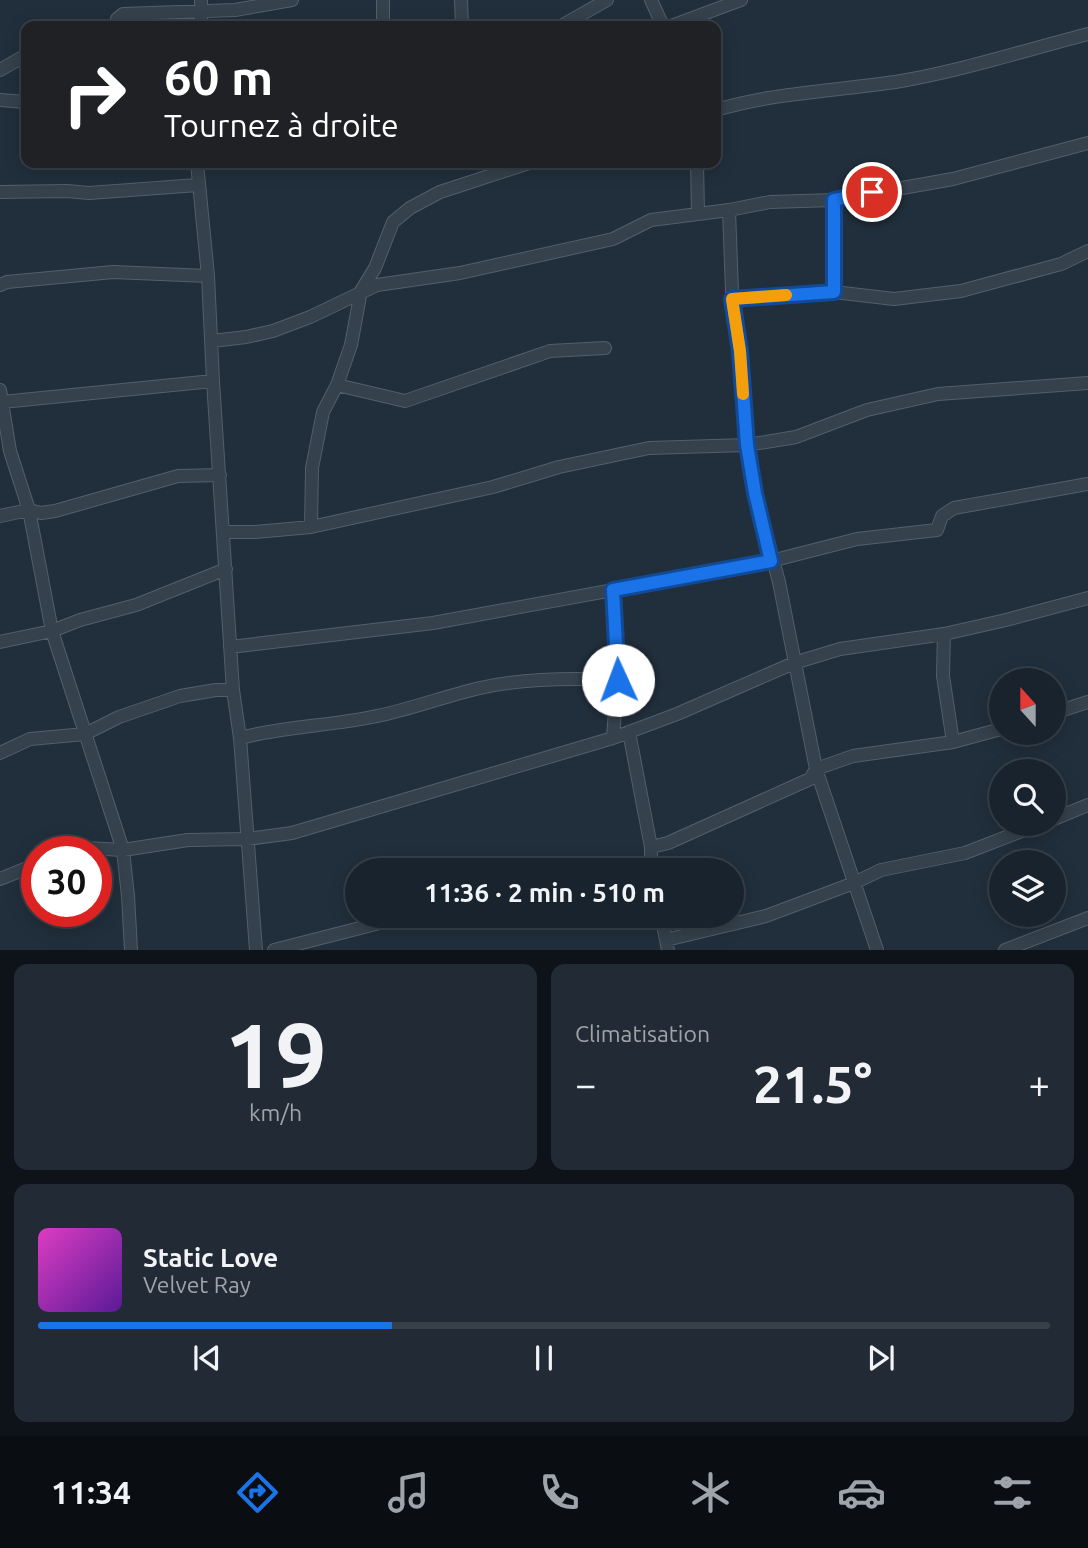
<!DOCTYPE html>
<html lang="fr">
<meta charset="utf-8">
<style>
body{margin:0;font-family:Ubuntu,sans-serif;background:#222b35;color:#f1f3f6;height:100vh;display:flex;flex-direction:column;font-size:26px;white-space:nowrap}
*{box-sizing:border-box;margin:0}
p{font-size:23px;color:#9fa4aa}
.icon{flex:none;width:38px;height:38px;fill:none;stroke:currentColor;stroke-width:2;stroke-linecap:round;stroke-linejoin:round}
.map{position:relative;height:950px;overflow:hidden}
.details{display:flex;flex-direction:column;gap:14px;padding:14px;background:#0e1319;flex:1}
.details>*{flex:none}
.guide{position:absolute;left:21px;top:21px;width:700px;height:147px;border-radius:14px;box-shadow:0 4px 18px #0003,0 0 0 2px #374049;background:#202124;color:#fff;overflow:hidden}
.needle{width:46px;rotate:339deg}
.tools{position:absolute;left:989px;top:668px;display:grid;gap:14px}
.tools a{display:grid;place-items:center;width:77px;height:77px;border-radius:50%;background:#19232d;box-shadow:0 4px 18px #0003,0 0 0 2px #374049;font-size:35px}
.speed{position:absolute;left:21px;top:836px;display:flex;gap:14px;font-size:35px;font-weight:700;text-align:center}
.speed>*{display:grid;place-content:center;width:91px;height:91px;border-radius:50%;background:#19232d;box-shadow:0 4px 18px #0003,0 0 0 2px #374049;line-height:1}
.speed .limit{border:10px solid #d22;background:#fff;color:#111}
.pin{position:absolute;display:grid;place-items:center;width:60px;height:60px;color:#fff;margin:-30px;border:4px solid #fff;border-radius:50%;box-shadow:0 2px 7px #0007}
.me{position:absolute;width:77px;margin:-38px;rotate:358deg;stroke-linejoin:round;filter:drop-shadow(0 0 5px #0008)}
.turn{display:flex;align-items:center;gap:24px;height:147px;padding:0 28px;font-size:32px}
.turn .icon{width:91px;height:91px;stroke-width:2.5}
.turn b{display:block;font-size:49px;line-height:60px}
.big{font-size:52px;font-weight:600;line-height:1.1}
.details .widget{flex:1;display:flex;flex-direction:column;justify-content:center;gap:10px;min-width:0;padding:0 24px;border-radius:14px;background:#222b35}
.details .dial{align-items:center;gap:0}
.dial b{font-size:91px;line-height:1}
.song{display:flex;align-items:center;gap:21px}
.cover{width:84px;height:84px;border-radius:10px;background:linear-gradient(135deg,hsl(310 70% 55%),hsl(270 70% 35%))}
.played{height:7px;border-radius:4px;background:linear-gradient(90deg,#1a73e8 35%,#374049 35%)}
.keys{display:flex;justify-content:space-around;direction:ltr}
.heat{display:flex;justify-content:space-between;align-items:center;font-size:38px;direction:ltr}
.details .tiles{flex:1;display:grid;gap:14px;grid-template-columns:1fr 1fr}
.widget:last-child{grid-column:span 2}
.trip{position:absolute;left:345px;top:858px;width:399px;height:70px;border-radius:35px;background:#19232d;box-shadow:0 4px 18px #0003,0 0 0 2px #374049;font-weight:600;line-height:70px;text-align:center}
.dock{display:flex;height:112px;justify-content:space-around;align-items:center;background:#0a0e12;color:#9fa4aa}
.dock .icon{width:49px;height:49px}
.dock .on{color:#1a73e8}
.dock b{font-size:32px;color:#f1f3f6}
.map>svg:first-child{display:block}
</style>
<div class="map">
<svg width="1088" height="950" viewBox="0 0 1088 950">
<rect width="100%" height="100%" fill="#212f3c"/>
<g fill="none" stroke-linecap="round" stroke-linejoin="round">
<!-- minor casing -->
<g stroke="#535f6a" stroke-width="14">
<path id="minor" d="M461 0 462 26
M651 0 663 26
M115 26 117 19 123 14 235 10 292 0
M201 26V0
M383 26V0
M561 26 607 0
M671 26 741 0
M0 70 26 55
M0 100 26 102
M716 110C776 92 839 91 901 81 964 70 1026 50 1088 34
M197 163 208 276 213 381 233 690 240 738 256 950
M697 163 698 213
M0 192 67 191 89 193 198 185
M834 200V292
M729 210 733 318 740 351 747 445 755 493 779 582 816 769 877 950
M0 285 7 282 113 272 208 276
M732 299 834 292 894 299 961 291 1061 264 1088 251
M212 341 246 337 273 331 310 317 377 285 460 273 613 239 651 220 729 210 770 202 834 200 953 179 1088 143
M337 385 405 401 550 351 605 348
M0 390 10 451 29 510 52 631 123 850 128 896 131 950
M2 402 213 381
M0 516 29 510 41 513 55 511 178 476 220 475
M311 527 312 468 323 412 337 385 351 345 361 291 375 268 393 222 410 208 440 192 529 163
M224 532H255L311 527 493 487 559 467 649 448 747 445 796 437 867 410 938 394 1088 383
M613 591 618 668 613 738
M944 634 943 676 953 742
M0 642 52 631 80 620 136 605 226 569
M230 647 433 623 771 561 857 539 937 530 942 516 954 508 1088 484
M1054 713 1088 702
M629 732 651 847V870
M240 738C285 726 331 726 377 716 412 709 445 696 480 688 523 678 574 678 618 680
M0 753 30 739 85 734 119 717 180 696 216 690H233
M1054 819 1088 805
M651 847 668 843 810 779 816 769 853 756 953 742 1001 729
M63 852 87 848 123 850 188 840 247 839 292 833 613 738 677 714 794 663 840 649 944 634 1006 620 1088 598
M0 879 37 864
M661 915 668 950
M666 940 766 916 854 883 881 870 965 853 1040 824
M274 950 411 915
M1005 950 1088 918"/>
</g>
<!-- minor -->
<use href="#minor" stroke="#35414c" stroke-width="12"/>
</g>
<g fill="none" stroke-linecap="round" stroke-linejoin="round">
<!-- route casing -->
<g stroke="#114b97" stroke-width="18">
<path id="route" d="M618 680 613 590 771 561 755 493 747 445 740 351 732 299 834 292V200L872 192"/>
</g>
<!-- route -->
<use href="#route" stroke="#1a73e8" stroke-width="12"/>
<!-- slow -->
<path stroke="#f59e0b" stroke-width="12" d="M743 394 740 351 732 299 786 295"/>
</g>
</svg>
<div class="tools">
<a><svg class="needle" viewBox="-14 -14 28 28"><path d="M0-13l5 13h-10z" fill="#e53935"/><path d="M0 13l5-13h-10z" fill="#9fa4aa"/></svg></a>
<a><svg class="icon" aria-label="search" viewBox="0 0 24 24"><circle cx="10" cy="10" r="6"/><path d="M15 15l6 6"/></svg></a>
<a><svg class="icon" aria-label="layers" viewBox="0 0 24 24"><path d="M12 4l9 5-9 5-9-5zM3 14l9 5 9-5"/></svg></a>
</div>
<div class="speed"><div class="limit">30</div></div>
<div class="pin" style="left:872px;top:192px;background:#d93025"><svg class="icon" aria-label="arrive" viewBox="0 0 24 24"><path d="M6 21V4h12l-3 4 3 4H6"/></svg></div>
<svg class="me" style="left:618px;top:680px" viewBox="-20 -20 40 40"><circle r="19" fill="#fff"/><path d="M0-13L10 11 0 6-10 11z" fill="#1a73e8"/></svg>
<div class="trip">11:36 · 2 min · 510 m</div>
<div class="guide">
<div class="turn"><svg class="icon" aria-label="right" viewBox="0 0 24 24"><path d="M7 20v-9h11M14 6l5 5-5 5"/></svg><div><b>60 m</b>Tournez à droite</div></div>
</div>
</div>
<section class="details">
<div class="tiles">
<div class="widget dial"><b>19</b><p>km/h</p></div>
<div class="widget"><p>Climatisation</p>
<div class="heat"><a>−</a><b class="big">21.5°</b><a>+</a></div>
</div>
<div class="widget">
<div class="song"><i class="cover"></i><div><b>Static Love</b><p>Velvet Ray</p></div></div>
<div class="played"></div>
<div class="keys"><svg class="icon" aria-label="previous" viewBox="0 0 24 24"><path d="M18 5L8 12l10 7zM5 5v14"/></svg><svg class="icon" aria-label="pause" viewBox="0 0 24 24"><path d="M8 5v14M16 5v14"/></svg><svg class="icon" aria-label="next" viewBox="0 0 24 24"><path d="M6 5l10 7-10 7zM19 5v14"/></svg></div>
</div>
</div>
</section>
<nav class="dock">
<b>11:34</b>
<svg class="icon on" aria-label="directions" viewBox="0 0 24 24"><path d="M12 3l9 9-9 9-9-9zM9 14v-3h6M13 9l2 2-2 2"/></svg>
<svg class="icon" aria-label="music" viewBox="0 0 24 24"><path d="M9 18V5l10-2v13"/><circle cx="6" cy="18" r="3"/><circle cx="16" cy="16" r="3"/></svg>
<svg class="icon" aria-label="phone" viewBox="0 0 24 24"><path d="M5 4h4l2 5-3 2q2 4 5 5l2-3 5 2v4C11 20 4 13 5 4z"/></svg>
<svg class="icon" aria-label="climate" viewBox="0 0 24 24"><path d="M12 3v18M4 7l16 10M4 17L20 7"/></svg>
<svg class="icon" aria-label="car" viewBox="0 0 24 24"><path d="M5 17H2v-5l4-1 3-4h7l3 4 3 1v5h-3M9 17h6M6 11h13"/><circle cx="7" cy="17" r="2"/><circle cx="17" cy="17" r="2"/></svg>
<svg class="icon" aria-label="filters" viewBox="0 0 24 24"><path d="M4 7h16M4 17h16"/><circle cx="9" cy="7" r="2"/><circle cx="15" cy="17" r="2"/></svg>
</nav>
